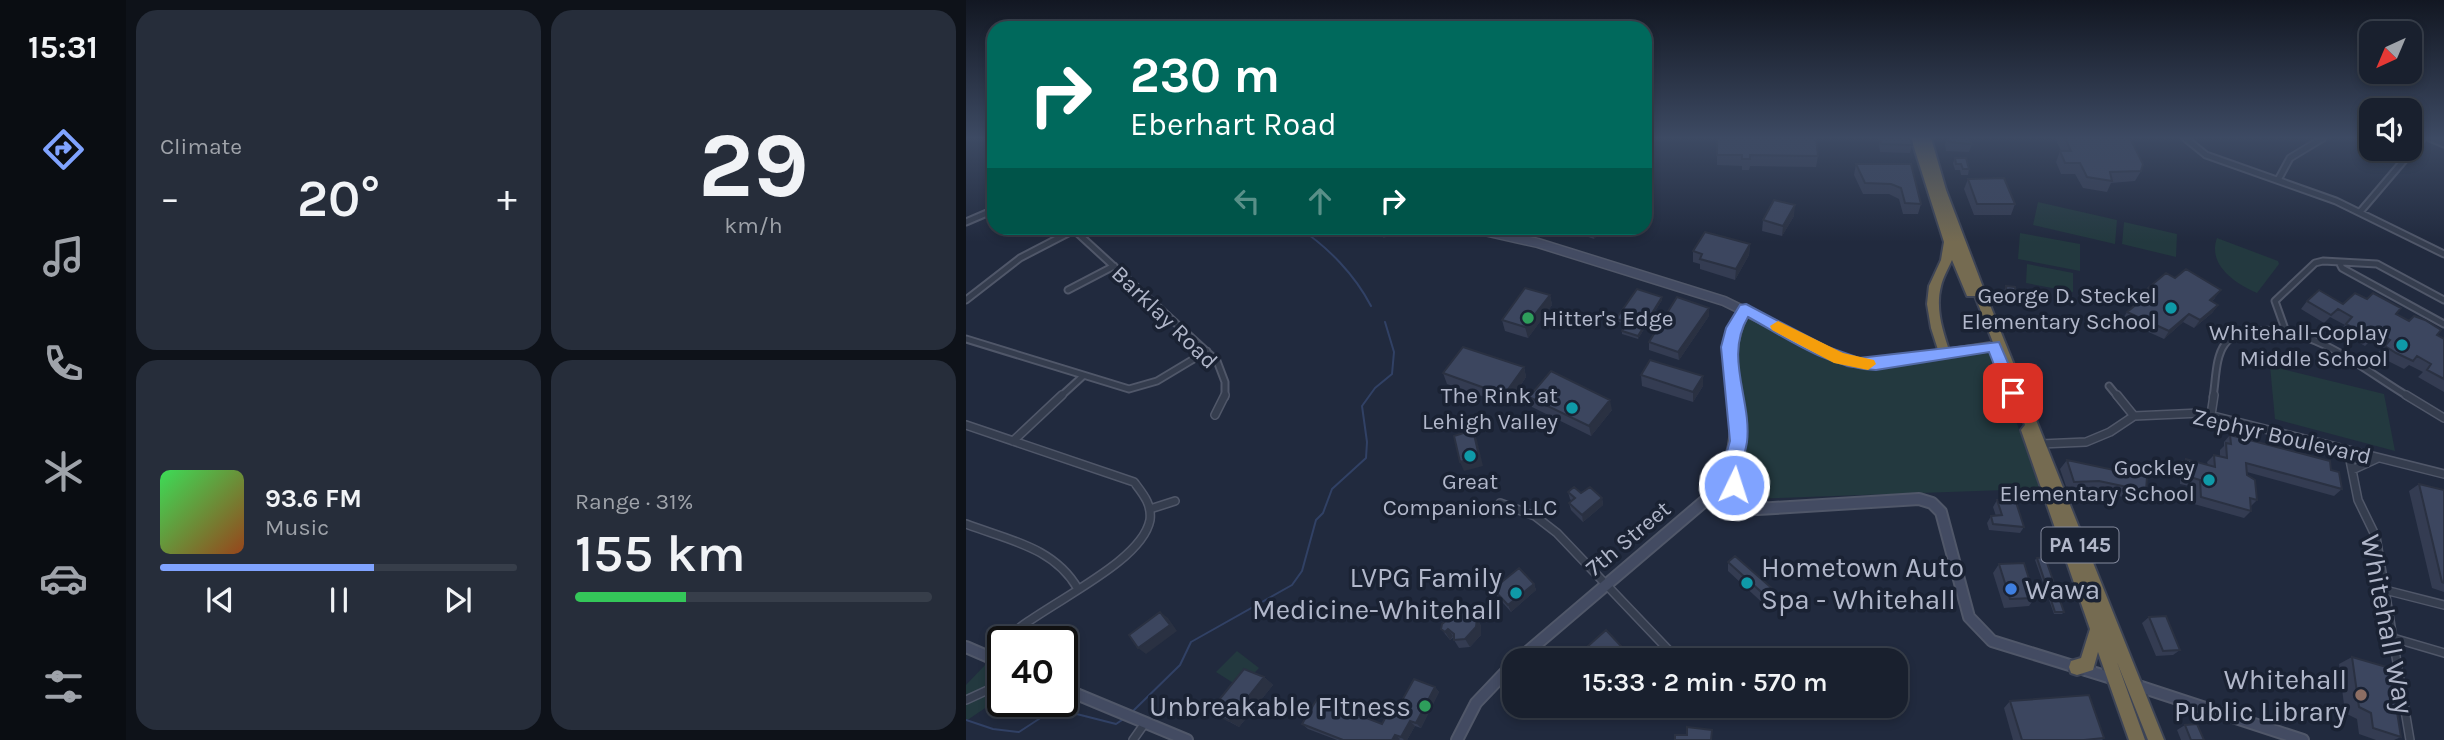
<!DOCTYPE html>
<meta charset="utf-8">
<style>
body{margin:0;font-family:Karla,sans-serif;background:#262d3a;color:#f1f3f6;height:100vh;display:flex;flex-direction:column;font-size:26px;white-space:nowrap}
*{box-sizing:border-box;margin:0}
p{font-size:23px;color:#9fa3aa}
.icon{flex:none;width:38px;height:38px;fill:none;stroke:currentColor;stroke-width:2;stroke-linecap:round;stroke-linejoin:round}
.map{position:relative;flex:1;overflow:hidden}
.sheet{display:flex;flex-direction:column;gap:10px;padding:10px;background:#0e1219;width:840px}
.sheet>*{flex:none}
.banner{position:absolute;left:21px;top:21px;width:665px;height:214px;border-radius:21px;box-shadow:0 4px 10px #0003,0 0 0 2px #373e4a;background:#00695c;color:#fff;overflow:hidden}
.needle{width:46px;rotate:224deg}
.fabs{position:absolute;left:1393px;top:21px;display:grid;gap:14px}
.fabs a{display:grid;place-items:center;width:63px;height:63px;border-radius:14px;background:#19202e;box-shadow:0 4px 10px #0003,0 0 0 2px #373e4a;font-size:35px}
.speed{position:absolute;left:21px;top:626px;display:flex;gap:14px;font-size:35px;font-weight:700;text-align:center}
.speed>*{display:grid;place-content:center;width:91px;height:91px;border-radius:50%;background:#19202e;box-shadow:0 4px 10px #0003,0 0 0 2px #373e4a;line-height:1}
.speed .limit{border:4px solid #111;border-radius:10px;background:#fff;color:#111}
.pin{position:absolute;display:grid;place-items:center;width:60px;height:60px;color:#fff;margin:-30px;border-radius:14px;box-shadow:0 4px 10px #0006}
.me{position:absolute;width:77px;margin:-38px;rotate:4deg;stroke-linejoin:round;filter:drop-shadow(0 0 5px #0008)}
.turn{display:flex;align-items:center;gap:24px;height:147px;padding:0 28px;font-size:32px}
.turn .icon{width:91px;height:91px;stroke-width:2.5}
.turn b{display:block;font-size:49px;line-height:60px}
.lanes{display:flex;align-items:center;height:66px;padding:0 28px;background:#0003;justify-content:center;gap:35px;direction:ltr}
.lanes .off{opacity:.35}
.big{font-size:52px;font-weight:600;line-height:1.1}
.sheet .widget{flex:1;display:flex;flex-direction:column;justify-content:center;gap:10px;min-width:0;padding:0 24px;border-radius:21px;background:#262d3a}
.sheet .dial{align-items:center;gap:0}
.dial b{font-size:91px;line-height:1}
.song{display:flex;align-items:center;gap:21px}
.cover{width:84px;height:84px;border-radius:10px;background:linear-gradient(135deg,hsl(130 70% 55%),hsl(20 70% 35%))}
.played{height:7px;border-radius:4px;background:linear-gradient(90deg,#80a3ff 60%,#373e4a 60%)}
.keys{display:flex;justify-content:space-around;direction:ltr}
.heat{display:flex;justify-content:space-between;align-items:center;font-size:38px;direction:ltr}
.charge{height:10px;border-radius:5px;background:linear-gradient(90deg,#34c759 31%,#373e4a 0)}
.sheet .tiles{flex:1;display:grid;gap:10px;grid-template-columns:repeat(2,1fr)}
.trip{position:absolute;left:536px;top:648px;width:406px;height:70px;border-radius:21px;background:#19202e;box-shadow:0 4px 10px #0003,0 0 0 2px #373e4a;font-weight:600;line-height:70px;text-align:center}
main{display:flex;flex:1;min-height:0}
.menu{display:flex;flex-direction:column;width:126px;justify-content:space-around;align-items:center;background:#0a0d12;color:#9fa3aa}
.menu .icon{width:49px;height:49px}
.menu .active{color:#80a3ff}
.menu b{font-size:32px;color:#f1f3f6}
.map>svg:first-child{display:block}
</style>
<main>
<nav class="menu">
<b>15:31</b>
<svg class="icon active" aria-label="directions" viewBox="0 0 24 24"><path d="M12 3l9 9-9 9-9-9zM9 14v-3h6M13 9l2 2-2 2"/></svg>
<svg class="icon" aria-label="music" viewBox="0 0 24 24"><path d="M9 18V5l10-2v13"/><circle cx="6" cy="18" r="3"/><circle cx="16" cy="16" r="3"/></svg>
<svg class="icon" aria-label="phone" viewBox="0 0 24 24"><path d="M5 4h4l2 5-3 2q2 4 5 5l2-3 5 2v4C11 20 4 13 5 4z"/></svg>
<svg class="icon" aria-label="climate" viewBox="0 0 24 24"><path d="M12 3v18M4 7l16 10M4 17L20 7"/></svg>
<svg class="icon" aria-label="car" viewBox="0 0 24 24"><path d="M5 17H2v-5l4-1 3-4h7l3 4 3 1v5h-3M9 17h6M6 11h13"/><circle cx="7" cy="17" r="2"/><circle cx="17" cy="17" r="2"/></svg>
<svg class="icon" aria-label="filters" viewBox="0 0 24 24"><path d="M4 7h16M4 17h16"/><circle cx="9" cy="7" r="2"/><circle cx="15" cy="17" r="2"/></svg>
</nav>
<section class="sheet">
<div class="tiles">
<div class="widget"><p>Climate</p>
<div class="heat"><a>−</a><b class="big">20°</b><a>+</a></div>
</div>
<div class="widget dial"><b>29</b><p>km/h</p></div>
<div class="widget">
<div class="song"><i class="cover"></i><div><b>93.6 FM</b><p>Music</p></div></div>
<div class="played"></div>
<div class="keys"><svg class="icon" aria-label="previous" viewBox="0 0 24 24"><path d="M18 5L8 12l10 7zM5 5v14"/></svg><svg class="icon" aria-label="pause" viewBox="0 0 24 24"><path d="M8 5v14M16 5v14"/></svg><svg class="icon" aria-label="next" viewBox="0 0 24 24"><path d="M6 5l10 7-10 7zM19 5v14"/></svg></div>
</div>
<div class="widget"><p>Range · 31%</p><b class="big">155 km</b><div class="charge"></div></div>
</div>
</section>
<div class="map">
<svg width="1478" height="740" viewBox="0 0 1478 740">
<rect width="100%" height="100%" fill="#212a3e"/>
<!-- green -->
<path fill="#23393f" d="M1072 202 1151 220 1149 244 1067 225Z
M1158 222 1211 234 1210 257 1156 244Z
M1054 233 1114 244V271L1052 259Z
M1251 238 1312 261 1313 264 1291 293C1270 284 1241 265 1251 238Z
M1061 264 1107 273V292L1060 283Z
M783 318 884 368 1025 350 1073 486 1071 489 782 499C777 491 771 484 771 474 771 464 780 454 779 443 778 412 757 341 783 318Z
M1304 366 1418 394 1429 451 1309 419Z
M271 651 293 668 281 680 269 684 250 672Z
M19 665 37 673V696L0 721V685Z"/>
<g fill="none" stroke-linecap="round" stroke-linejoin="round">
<!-- stream -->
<path stroke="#314165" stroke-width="2" d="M333 228C362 247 389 275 405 306
M166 712 214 665 225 642 326 585 336 571 350 520 357 513 366 489 400 458 401 442 396 406 409 388 426 374 428 352 419 322
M0 720 27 729 53 732 79 715 95 710 150 724 159 718"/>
<!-- street-far1 casing -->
<g stroke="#505769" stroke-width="9">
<path id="street-far1" d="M1219 138 1240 155 1370 201 1478 254
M1464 138 1478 144
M1312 180 1324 158 1357 138
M1394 212 1457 138
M0 222 28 210
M106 228 251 361 259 382V397
M1373 262 1376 268 1478 324
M102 290 148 266
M0 300 54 258 108 230
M1319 329 1309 301 1349 263 1357 261 1411 264 1478 300
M0 339 163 389 191 381 241 351
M1143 386 1152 397
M94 397 117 376
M1247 397C1250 381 1249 357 1259 344 1264 337 1274 334 1282 332 1342 320 1394 368 1443 397"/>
</g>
<!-- street casing -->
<g stroke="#505769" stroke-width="10">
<path id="street" d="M1151 395 1168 416
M1440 395 1478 418
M249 415 259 395
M1245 415 1248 395
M0 425 168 482C177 494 186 504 184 520 175 566 70 607 37 642
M47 441 96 395
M1075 444 1120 442 1144 432 1168 416 1235 413 1478 474
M1382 450 1392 500 1410 537 1444 740
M1386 470 1412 458
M534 503 569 516 591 533 712 660
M184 509 209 501
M0 524C42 540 88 547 112 589
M1419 590 1478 605
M1427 638 1478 653
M24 657 37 643
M0 700 37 683
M167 740 179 723"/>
</g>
<!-- secondary-far1 casing -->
<g stroke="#505769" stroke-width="11">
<path id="secondary-far1" d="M505 228 572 243 758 301 883 362 910 364 1035 345
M768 397C764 364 765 339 780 309"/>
</g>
<!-- secondary casing -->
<g stroke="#505769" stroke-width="14">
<path id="secondary" d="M764 469 774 497 796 505
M748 493 774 508 792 509 953 499 966 503 975 512 1003 617 1026 641 1152 680
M0 647 37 663
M552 660 748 493C769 458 773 436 768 395
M1166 684 1337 740
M96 688 221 740
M491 740 510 703 548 663"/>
</g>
<!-- highway casing -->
<g stroke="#3d4456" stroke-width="4">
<path id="highway" d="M945 138H955L959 153 955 138H965L980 190 1018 290 1198 740H1182L1151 662 1179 740H1163L1132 652 1127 670 1111 675 1105 673 1103 667 1105 661 1115 658 1124 629 1055 430 1059 425 1009 296H1001L986 260C982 269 977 277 975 286 969 309 977 332 984 353L982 356H974L965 328 961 304 963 286 975 260 978 242Z"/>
</g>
<!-- street-far1 -->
<use href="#street-far1" stroke="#353d4e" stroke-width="5"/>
<!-- street -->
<use href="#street" stroke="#353d4e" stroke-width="7"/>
<!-- secondary-far1 -->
<use href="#secondary-far1" stroke="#434b62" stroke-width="8"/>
<!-- secondary -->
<use href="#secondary" stroke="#434b62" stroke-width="10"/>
<!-- highway -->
<use href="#highway" fill="#756b51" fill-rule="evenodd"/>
</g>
<!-- wall -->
<path fill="#343c52" d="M751 138 852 156 850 167 784 166 783 170H776V166L751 165Z
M914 138 946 145 944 153 914 152 913 146Z
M981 138H1003L1006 144 1003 152 980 151 979 145Z
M1089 138H1164L1175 171 1169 181 1145 183 1141 192 1117 188 1109 174H1095L1090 162 1094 151H1095Z
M989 158 1003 169 1002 175H995L994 170H989L987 163Z
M890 164H945L955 204 952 214H937L933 199 923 194H897L888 175Z
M1002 179 1049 204 1045 215H1008L998 189Z
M828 216 816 236 796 231 797 220Z
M406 228H425L427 233 418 238Z
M599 228H634L635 231 628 239 599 229Z
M784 244 783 255 769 280 734 269V264L727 262V251Z
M1209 278 1249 298 1246 301 1252 305 1246 313 1228 328 1217 322 1198 339 1156 320 1161 312 1179 297 1177 296 1182 288Z
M1040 286 1050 294 1047 302H1038L1037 294Z
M584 295 586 305 562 338 539 331 536 320Z
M696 297V300L672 339 656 334V331L660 324 650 321V319Z
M1341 301 1377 304 1430 314 1478 339V392L1452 377 1457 372 1443 365 1438 369 1422 361 1411 353 1417 348 1404 341 1399 346 1373 331 1379 325 1364 317 1358 323 1335 309Z
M743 316 713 360 683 350V342Z
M558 367 560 377 542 405 481 384 477 373Z
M675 375 737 386 727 402 676 386Z
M563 397 646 410 625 436 566 407Z
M1264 435 1365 470 1376 489 1368 496 1281 472 1291 500 1285 506V511L1278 518 1228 504V487L1214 484V467L1220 459 1242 465 1241 462 1248 455 1254 456V450L1258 446V442Z
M1101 460 1180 491 1173 500 1126 491 1102 492 1094 469Z
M1453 484 1478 490V592L1466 588 1443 491Z
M602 492 636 498 637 505 617 522 605 510 603 503 606 501 604 499Z
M1031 500 1058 527 1054 533 1023 530 1021 523 1025 516H1030L1027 507Z
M1071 558 1098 612 1096 614H1088L1069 560Z
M762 562 808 600 801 607 762 571Z
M1033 564 1069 598 1063 606 1038 608 1027 573Z
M568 584 570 590 545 612 530 595 527 589Z
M1183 617 1214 650 1207 655 1190 656 1176 623Z
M511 618 515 626V635L504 647 493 648 488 640V637L484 640 475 629 504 619Z
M1386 657 1435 737 1428 740H1410L1393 734 1391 719 1379 713 1373 664Z
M298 677 307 685 273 727 244 711Z
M469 687 473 692 455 728 449 726 441 740H371L342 729 336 724H416L429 713Z
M1044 701 1138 738 1136 740H1047L1038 708Z
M1219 725 1238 740H1215L1211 730Z"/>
<!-- shaded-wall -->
<path fill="#2a3142" d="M829 205 828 216 816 236 817 226Z
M419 228H425L427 233 418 238 414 230Z
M630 228H634L635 231 628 239 627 231Z
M784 244 783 255 769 280 770 269Z
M1255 290 1249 298 1238 308 1244 300Z
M584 295 586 305 562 338 559 327Z
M696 297V300L672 339V336Z
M1252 305 1246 313 1228 328 1234 320Z
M743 308V316L713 360 712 352Z
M1223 314 1217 322 1198 339 1203 331Z
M558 367 560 377 542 405 538 395Z
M737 376V386L727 402V392Z
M644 400 646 410 625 436 623 426Z
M507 430 511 440 517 466 498 471 494 462Z
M636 498 637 505 617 522 616 515Z
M568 584 570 590 545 612 542 605Z
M809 591 808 600 801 607 802 598Z
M194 612 202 618 211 631 180 654 172 648Z
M511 618 515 626V635L504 647 499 639Z
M482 629 487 636 484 640 479 632Z
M298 677 307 685 273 727 263 721Z
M469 687 473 692 455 728 450 723Z
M444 721 449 726 441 740H438L435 737Z
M429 735 434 739 433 740H426Z"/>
<!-- building -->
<path fill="#3c465f" stroke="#2a3142" stroke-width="2" d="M751 138H850L852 156 784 155V159H776V155H751Z
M914 138 945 139 946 145 915 144Z
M982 138H1003L1006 144 983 142Z
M1099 138H1164L1177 164 1175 171 1144 172 1146 181 1121 177 1114 163H1099L1094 151H1105Z
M989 158H1000L1003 169H997L995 164H990Z
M890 164H945L955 204 939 203 935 188 925 184 899 183Z
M1038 178 1049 204H1011L1002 179Z
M808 200 829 205 817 226 797 220Z
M616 228H630L627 231Z
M739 232 784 244 770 269 734 259 736 254 727 251Z
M1220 269 1255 290 1244 300 1252 305 1234 320 1223 314 1203 331 1161 312 1187 291 1182 288 1200 273 1209 278Z
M1040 286 1049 287 1050 294H1041Z
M559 288 584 295 559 327 536 320Z
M671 289 696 297 672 336 656 331 661 322 650 319Z
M1353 290 1377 304 1389 293 1401 299 1407 293 1435 308 1430 314 1443 321 1448 316 1459 320 1475 330 1471 335 1478 339V379L1461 370 1465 364 1451 356 1447 361 1430 353 1419 346 1424 340 1412 333 1406 338 1380 324 1386 317 1372 309 1365 315 1341 301Z
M711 297 743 308 712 352 683 342Z
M497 347 558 367 538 395 477 373Z
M684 360 737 376 727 392 675 375Z
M585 371 644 400 623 426 563 397Z
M507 430 513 456 494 462 488 436Z
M1264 435 1364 461 1365 470 1373 472 1376 489 1280 463 1281 475 1289 480 1291 500 1284 498 1285 511 1235 497 1234 480 1221 476 1220 459 1249 467 1248 455 1261 458 1260 443 1265 444Z
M1101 460 1181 477 1180 491 1133 481 1108 482Z
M1453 484 1478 490V583L1476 582Z
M608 487 615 493 624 487 636 498 616 515 603 503 609 498 602 492Z
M1049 499 1058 527 1027 524 1025 516 1036 515 1031 500Z
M769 556 809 591 802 598 762 562Z
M1079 557 1098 612H1089L1071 558Z
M1058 563 1069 598 1044 599 1033 564Z
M553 568 568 584 542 605 527 589Z
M494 610 504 619 511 618 510 627 499 639 488 640V634L482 629 479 632 475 629 476 624Z
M194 612 204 625 172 648 163 635Z
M1200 616 1214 650 1197 651 1183 617Z
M640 630 668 660H617L612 655Z
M1386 657 1424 668 1435 737 1407 728 1405 713 1393 707Z
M278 669 298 677 263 721 244 711Z
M448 679 469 687 450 723 444 721 435 737 429 735 426 740H377L336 724 351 699 416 724 423 711 429 713Z
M1123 695 1138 738 1118 740H1056L1044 701Z
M1231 724 1238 740H1225L1219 725Z
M721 727 746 730 745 740H709V735H721Z"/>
<!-- sky -->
<linearGradient id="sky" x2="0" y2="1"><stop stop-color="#121722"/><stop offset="0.57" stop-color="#3d4a63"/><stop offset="1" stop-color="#3d4a63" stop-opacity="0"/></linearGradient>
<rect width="1478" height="242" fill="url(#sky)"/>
<!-- route -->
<path fill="#80a3ff" stroke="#536aa6" stroke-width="2" d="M780 304 862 347 893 358 1033 342 1055 393 1052 398H1041L1023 352 910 370C864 369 822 339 782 317 758 357 786 400 781 442 778 461 772 465 777 485L768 493 762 491 756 469 764 441 755 347 760 328 774 305Z"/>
<!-- slow -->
<path fill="#f59e0b" d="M812 321 877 353 908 360 910 364 902 370 868 363 806 330 804 326Z"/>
<!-- markers -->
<g fill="#0f9aa8" stroke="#1a2233" stroke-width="2.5">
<circle cx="1205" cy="308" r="7"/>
<circle cx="1436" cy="345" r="7"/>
<circle cx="606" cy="408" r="7"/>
<circle cx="504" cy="456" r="7"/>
<circle cx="1243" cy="480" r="7"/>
<circle cx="781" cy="583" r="7"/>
<circle cx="550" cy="593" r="7"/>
</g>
<g fill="#2e9e5b" stroke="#1a2233" stroke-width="2.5">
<circle cx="562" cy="318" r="7"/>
<circle cx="459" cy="706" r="7"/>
</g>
<circle fill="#3f7fe0" stroke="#1a2233" stroke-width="2.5" cx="1045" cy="589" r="7"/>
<circle fill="#8d6e63" stroke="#1a2233" stroke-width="2.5" cx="1395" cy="695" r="7"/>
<g text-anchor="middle" stroke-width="7" stroke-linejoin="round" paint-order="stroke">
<!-- shield labels -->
<rect fill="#1a2233" stroke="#848a9d" stroke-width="2" x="1075.5" y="527.5" width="77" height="35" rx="5"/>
<g font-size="21" font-weight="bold" fill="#b1b7ca">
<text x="1114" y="552">PA 145</text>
</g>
<!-- poi labels -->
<g font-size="23" fill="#b1b7ca" stroke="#1a2233" text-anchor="end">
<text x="1191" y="303">George D. Steckel<tspan x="1191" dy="26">Elementary School</tspan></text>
<text x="576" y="326" text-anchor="start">Hitter's Edge</text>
<text x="1422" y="340">Whitehall-Coplay<tspan x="1422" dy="26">Middle School</tspan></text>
<text x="592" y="403">The Rink at<tspan x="592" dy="26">Lehigh Valley</tspan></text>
<text x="1229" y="475">Gockley<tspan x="1229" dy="26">Elementary School</tspan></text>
<text x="504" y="489" text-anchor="middle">Great<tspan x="504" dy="26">Companions LLC</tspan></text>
</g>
<!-- street labels -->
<g font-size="23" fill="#b1b7ca" stroke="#1a2233">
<text transform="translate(199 317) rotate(44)" y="8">Barklay Road</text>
<text transform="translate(1316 436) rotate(13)" y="8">Zephyr Boulevard</text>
<text transform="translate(662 538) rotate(-40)" y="8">7th Street</text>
</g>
<!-- near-poi labels -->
<g font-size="28" fill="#b1b7ca" stroke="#1a2233" text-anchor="end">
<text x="795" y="577" text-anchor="start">Hometown Auto<tspan x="795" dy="32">Spa - Whitehall</tspan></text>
<text x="536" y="587">LVPG Family<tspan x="536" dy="32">Medicine-Whitehall</tspan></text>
<text x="1059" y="599" text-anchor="start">Wawa</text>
<text x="1381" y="689">Whitehall<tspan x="1381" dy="32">Public Library</tspan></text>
<text x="445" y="716">Unbreakable FItness</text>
</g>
<!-- near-street labels -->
<g font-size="28" fill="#b1b7ca" stroke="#1a2233">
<text transform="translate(1422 624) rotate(79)" y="10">Whitehall Way</text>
</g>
</g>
</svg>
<div class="fabs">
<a><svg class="needle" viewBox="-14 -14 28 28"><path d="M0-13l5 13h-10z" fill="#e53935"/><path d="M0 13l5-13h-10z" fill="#9fa3aa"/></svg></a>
<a><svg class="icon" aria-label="sound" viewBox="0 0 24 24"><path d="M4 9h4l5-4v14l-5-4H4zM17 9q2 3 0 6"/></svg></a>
</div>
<div class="speed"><div class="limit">40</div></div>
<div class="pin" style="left:1047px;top:393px;background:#d93025"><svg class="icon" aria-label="arrive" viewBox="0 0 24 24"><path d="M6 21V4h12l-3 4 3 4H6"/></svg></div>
<svg class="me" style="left:768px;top:485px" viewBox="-20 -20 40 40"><circle r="17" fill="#80a3ff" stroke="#fff" stroke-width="3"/><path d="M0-11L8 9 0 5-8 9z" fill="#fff"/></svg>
<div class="trip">15:33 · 2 min · 570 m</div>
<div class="banner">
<div class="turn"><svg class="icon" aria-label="right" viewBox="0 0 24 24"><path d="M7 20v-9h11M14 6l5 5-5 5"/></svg><div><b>230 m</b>Eberhart Road</div></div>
<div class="lanes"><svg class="icon off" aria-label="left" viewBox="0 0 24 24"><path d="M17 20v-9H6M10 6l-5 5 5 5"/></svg><svg class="icon off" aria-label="ahead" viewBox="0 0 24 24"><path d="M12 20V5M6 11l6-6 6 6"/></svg><svg class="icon" aria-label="right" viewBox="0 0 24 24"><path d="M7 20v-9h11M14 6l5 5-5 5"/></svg></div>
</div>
</div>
</main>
